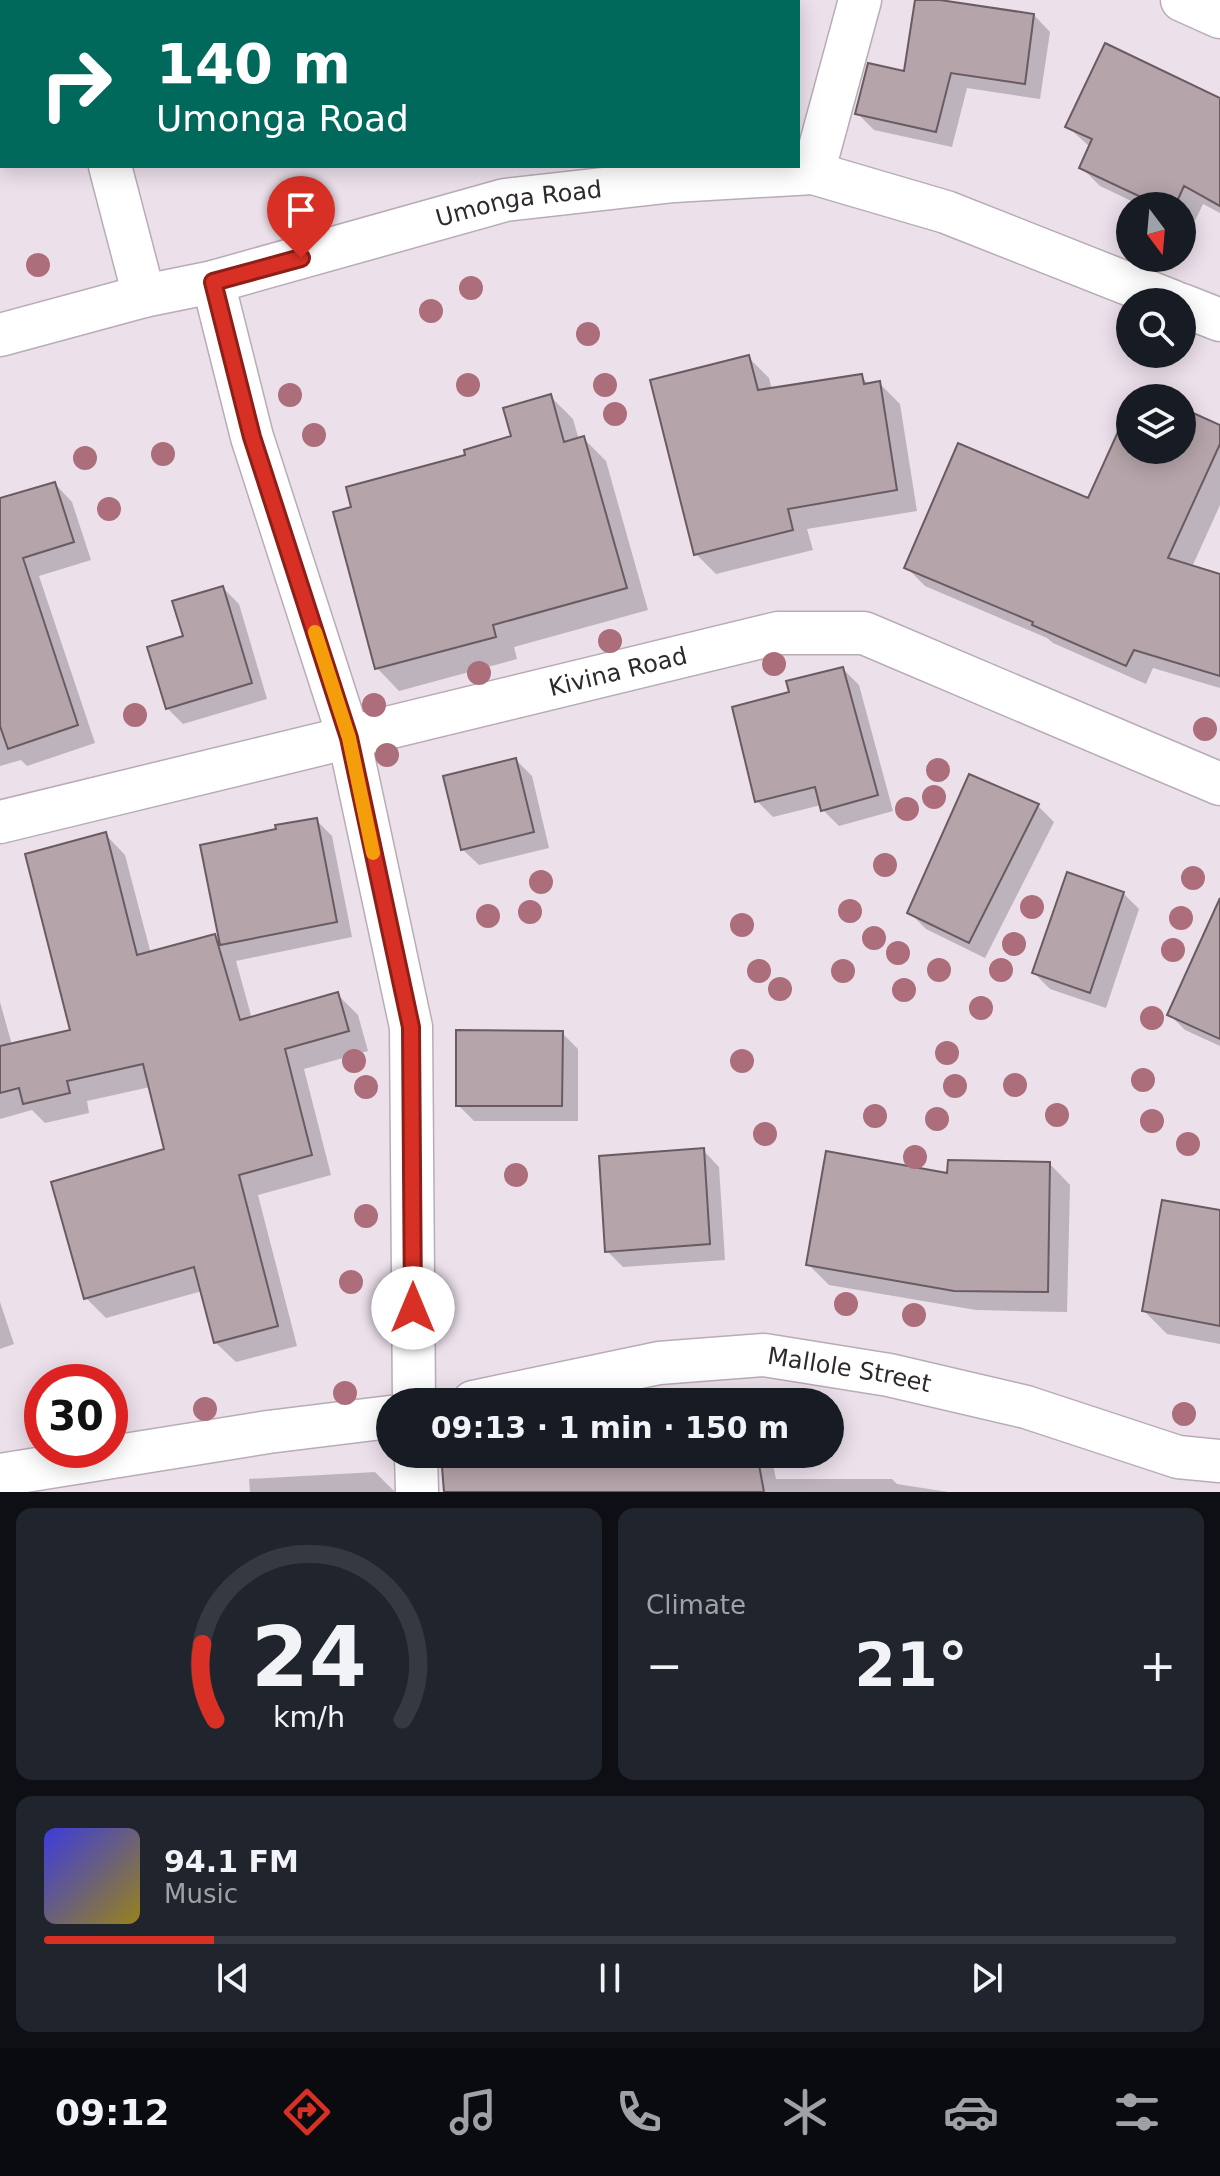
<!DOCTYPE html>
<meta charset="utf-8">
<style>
body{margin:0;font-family:"DejaVu Sans",sans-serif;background:#20242c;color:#f1f3f6;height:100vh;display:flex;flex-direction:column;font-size:30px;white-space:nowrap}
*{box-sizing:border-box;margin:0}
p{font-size:26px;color:#9ea1a6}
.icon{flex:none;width:44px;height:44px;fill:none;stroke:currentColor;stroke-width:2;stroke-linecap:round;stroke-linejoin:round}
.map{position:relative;height:1492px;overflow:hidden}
.details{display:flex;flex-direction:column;gap:16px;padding:16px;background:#0d0f14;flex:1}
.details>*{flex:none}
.top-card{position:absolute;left:0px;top:0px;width:800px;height:168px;box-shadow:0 4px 20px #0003;background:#00695c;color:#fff;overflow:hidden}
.needle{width:52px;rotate:164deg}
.fabs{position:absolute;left:1116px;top:192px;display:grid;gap:16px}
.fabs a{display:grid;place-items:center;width:80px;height:80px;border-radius:50%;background:#171b24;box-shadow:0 4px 20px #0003;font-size:40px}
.speed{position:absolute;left:24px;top:1364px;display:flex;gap:16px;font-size:40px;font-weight:700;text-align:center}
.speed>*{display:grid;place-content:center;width:104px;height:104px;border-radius:50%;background:#171b24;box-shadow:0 4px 20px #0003;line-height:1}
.speed .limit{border:12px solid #d22;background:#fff;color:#111}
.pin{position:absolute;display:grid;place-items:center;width:68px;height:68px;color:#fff;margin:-82px -34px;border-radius:50% 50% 50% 0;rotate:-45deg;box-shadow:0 0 8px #0007}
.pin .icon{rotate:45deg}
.me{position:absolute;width:88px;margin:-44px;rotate:0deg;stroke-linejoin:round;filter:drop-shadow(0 0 6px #0008)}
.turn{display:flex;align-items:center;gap:28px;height:168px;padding:0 24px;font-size:36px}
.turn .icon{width:104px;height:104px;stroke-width:2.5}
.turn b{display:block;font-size:56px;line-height:68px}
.big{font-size:60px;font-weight:800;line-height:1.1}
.details .card{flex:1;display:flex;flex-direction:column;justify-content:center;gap:12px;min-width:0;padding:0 28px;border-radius:16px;background:#20242c}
.details .dial{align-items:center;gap:0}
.dial svg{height:208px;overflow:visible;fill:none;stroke:#363941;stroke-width:7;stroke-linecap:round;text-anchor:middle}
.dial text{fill:#f1f3f6;stroke:none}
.song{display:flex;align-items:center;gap:24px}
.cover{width:96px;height:96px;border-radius:12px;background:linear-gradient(135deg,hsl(240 70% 55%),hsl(50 70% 35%))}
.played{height:8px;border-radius:4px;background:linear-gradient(90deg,#d93025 15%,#363941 15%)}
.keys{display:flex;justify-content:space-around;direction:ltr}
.heat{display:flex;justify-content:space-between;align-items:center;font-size:44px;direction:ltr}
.details .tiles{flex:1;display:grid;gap:16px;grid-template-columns:1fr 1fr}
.card:last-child{grid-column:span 2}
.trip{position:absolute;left:376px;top:1388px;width:468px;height:80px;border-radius:40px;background:#171b24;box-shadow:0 4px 20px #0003;font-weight:800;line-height:80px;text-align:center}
.tab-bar{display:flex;height:128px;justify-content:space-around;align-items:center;background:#090b0e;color:#9ea1a6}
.tab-bar .icon{width:56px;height:56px}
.tab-bar .on{color:#d93025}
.tab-bar b{font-size:36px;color:#f1f3f6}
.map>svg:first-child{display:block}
</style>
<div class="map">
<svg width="1220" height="1492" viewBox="0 0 1220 1492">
<rect width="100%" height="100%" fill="#ece0eb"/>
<!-- shadow -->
<path fill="#0003" d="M140 0H469L471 2H140Z
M687 0H752L687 2Z
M917 0 1034 15 1050 32 1040 99 967 88 952 147 874 130 858 114 906 74Z
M1220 100V213L1203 204 1191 229 1182 225V206H1142L1100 186 1081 167 1090 147 1068 127Z
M748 357 769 378 772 390 861 377 870 385 879 383 900 404 917 511 807 529 813 550 716 574 696 554Z
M550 396 573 419 579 440 584 439 606 461 648 610 514 647 517 659 399 691 377 668 468 457 513 437Z
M1182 410 1220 427V505L1192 567 1220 576V688L1153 668 1146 684 1053 643 1047 638 925 586 906 567 1089 501 1130 415V450H1182Z
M55 484 72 502 91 560 39 576 95 743 27 766 21 760 0 766V500Z
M223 588 239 604 267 699 183 724 167 708 186 638Z
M843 669 859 685 893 811 839 826 823 810 821 805 773 817 757 801 792 693Z
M516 760 532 776 549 848 479 865 462 849Z
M970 777 1038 806 1054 822 985 958 926 929 910 913Z
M316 820 332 836 352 937 236 961 252 1019 337 994 358 1015 368 1051 304 1069 331 1175 258 1195 297 1346 236 1362 215 1342 202 1291 106 1318 86 1298 167 1150 150 1087 87 1101 89 1113 45 1123 32 1110 0 1119V1002L12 1045 73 1031 105 834 125 855 151 954 214 937 221 944Z
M1123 893 1139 909 1106 1008 1050 989 1034 973Z
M1220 909V1046L1185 1030 1169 1014Z
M562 1033 578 1049V1121H474L458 1105Z
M703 1150 719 1167 725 1260 623 1267 607 1251Z
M1050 1164 1070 1185 1067 1312 976 1310 829 1285 809 1265 949 1175Z
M1220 1212V1344L1167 1334 1144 1311Z
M0 1302 14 1344 0 1349Z
M557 1454H600L618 1472 621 1492H495Z
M677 1454H768L772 1459 776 1479H892L897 1484 948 1492H671Z
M375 1472 395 1492H250L249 1479Z"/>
<!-- building -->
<path fill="#b5a5ab" stroke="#6a5b61" stroke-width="2" d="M915 0H940L1034 14 1025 84 951 73 936 132 855 114 868 63 904 71Z
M1105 43 1220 98V206L1184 186 1175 206H1160L1079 168 1092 139 1065 127Z
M749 355 758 390 862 374 864 384 880 381 897 490 788 509 793 530 694 555 650 380Z
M551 394 564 442 584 436 627 588 493 625 496 637 375 669 333 512 351 507 346 487 465 455 464 450 511 436 503 408Z
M1182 408 1220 425V444L1168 558 1220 574V676L1134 650 1126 666 1032 625 1033 622 904 568 958 443 1088 498 1127 412 1130 413V450H1182Z
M55 482 74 542 23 558 78 725 8 749 0 726V498Z
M223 586 252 683 166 709 147 647 183 636 172 601Z
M843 667 878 795 821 811 815 787 755 802 732 707 789 692 786 681Z
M516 758 534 832 461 850 443 776Z
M969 774 1039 804 969 943 907 913Z
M317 818 337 922 220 945 200 845 276 829 275 825Z
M106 832 137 955 215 934 240 1020 338 992 349 1031 285 1049 312 1155 239 1175 278 1326 214 1343 194 1267 84 1299 51 1182 164 1149 143 1064 67 1081 70 1093 23 1104 19 1088 0 1093V1046L70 1030 25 854Z
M1067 872 1124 892 1090 993 1032 973Z
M1220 898V1039L1167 1015Z
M456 1030 563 1031 562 1106H456Z
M704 1148 710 1244 605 1252 599 1156Z
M826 1151 947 1173 948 1160 1050 1162 1048 1292 954 1291 806 1265Z
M1162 1200 1220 1210V1326L1142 1311Z
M542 1454H596L598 1467 666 1454H757L764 1492H444L442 1467Z"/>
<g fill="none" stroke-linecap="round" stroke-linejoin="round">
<!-- minor casing -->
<g stroke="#b8acb7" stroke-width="45">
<g id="minor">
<path d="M67 0V2"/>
<path d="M1182 0 1220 17"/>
<path d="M110 166 144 296"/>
<path d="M813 173 860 0"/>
<path d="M213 282 252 437 349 738 411 1027 414 1402"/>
<path d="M1182 305 1220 320"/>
<path id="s1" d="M0 335 144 296 213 282 505 200 674 181 813 173 946 212 1174 302"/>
<path id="s2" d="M0 822 778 633H864L1220 784"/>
<path id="s3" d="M473 1402 659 1363 764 1355 889 1375 1026 1407 1178 1457 1220 1461"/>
<path d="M416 1454 417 1492"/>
<path d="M0 1475 268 1432 390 1417"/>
</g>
</g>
<!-- minor -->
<use href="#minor" stroke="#fff" stroke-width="42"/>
</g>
<!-- trees -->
<g fill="#ac6e7b">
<circle cx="38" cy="265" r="12"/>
<circle cx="471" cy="288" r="12"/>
<circle cx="431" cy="311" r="12"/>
<circle cx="588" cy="334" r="12"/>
<circle cx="468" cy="385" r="12"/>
<circle cx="605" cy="385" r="12"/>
<circle cx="290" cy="395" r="12"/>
<circle cx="615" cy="414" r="12"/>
<circle cx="314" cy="435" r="12"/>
<circle cx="163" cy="454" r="12"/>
<circle cx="85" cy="458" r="12"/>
<circle cx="109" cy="509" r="12"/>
<circle cx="610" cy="641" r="12"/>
<circle cx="774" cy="664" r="12"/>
<circle cx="479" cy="673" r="12"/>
<circle cx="374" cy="705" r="12"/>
<circle cx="135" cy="715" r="12"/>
<circle cx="1205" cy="729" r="12"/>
<circle cx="387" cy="755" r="12"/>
<circle cx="938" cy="770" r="12"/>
<circle cx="934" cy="797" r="12"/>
<circle cx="907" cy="809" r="12"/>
<circle cx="885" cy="865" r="12"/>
<circle cx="1193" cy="878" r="12"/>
<circle cx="541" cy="882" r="12"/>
<circle cx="1032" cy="907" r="12"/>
<circle cx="850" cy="911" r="12"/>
<circle cx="530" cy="912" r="12"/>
<circle cx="488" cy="916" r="12"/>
<circle cx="1181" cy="918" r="12"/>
<circle cx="742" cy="925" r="12"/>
<circle cx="874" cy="938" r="12"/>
<circle cx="1014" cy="944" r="12"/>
<circle cx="1173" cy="950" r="12"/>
<circle cx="898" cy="953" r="12"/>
<circle cx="939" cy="970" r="12"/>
<circle cx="1001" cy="970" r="12"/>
<circle cx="759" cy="971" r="12"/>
<circle cx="843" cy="971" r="12"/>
<circle cx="780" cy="989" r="12"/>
<circle cx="904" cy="990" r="12"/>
<circle cx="981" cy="1008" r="12"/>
<circle cx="1152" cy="1018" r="12"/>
<circle cx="947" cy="1053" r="12"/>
<circle cx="354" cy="1061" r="12"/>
<circle cx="742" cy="1061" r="12"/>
<circle cx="1143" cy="1080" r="12"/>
<circle cx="1015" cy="1085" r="12"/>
<circle cx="955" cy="1086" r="12"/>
<circle cx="366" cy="1087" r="12"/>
<circle cx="1057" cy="1115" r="12"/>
<circle cx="875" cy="1116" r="12"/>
<circle cx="937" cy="1119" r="12"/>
<circle cx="1152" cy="1121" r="12"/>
<circle cx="765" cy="1134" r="12"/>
<circle cx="1188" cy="1144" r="12"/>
<circle cx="915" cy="1157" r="12"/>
<circle cx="516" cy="1175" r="12"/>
<circle cx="366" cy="1216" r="12"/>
<circle cx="351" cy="1282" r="12"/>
<circle cx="846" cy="1304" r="12"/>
<circle cx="914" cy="1315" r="12"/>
<circle cx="345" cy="1393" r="12"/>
<circle cx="205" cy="1409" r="12"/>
<circle cx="1184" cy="1414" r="12"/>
</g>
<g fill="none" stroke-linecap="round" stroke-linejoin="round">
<!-- route casing -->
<g stroke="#8d1f18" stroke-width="20">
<path id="route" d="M301 258 213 282 252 437 349 738 411 1027 413 1308"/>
</g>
<!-- route -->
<use href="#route" stroke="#d93025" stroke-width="14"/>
<!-- slow -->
<path stroke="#f59e0b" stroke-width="14" d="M315 632 349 738 373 853"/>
</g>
<g text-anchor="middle" stroke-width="6" stroke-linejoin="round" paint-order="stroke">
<!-- street labels -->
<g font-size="24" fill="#2e292d" stroke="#fff">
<text dy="8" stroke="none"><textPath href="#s1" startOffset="536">Umonga Road</textPath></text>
<text dy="8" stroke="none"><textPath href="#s2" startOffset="636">Kivina Road</textPath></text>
<text dy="8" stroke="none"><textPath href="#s3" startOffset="382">Mallole Street</textPath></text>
</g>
</g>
</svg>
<div class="fabs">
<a><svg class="needle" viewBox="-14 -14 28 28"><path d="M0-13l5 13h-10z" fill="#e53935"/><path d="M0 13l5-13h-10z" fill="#9ea1a6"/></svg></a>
<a><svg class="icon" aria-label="search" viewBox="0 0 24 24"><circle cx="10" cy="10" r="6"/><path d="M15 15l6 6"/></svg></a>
<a><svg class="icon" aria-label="layers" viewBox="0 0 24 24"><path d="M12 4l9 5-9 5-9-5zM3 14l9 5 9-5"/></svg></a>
</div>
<div class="speed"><div class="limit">30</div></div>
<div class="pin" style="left:301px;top:258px;background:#d93025"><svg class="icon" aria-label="arrive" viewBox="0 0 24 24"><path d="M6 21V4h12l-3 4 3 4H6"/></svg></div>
<svg class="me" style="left:413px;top:1308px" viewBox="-20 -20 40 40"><circle r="19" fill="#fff"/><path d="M0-13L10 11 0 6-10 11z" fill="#d93025"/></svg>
<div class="trip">09:13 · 1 min · 150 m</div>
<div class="top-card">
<div class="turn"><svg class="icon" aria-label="right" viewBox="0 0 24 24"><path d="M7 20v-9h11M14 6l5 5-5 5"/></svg><div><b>140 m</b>Umonga Road</div></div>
</div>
</div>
<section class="details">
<div class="tiles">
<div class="card dial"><svg viewBox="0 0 100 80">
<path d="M14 69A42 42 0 1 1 86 69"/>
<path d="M14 69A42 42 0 0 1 9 40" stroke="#d93025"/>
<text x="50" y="56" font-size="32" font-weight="700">24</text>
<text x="50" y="72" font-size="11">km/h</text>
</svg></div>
<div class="card"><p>Climate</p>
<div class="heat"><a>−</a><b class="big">21°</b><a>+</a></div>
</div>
<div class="card">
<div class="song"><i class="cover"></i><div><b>94.1 FM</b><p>Music</p></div></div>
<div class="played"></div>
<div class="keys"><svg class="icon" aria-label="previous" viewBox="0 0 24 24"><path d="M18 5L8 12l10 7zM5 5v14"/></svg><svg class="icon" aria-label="pause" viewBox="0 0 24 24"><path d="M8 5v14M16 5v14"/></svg><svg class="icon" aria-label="next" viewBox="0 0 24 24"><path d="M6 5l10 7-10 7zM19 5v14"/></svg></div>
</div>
</div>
</section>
<nav class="tab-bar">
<b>09:12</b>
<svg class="icon on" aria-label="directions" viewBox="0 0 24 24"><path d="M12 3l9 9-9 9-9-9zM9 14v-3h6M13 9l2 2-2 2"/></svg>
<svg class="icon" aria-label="music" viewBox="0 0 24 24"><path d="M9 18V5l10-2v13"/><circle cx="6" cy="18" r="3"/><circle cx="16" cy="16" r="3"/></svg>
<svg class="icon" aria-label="phone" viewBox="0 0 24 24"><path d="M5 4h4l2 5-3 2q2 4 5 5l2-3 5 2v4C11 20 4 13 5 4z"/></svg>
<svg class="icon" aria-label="climate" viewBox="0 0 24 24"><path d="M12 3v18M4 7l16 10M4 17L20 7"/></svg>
<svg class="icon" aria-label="car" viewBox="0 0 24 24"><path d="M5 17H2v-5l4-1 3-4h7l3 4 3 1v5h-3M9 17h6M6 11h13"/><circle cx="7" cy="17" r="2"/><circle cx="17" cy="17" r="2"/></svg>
<svg class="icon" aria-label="filters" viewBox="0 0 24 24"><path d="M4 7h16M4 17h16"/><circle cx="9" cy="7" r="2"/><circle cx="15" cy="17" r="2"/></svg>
</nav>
